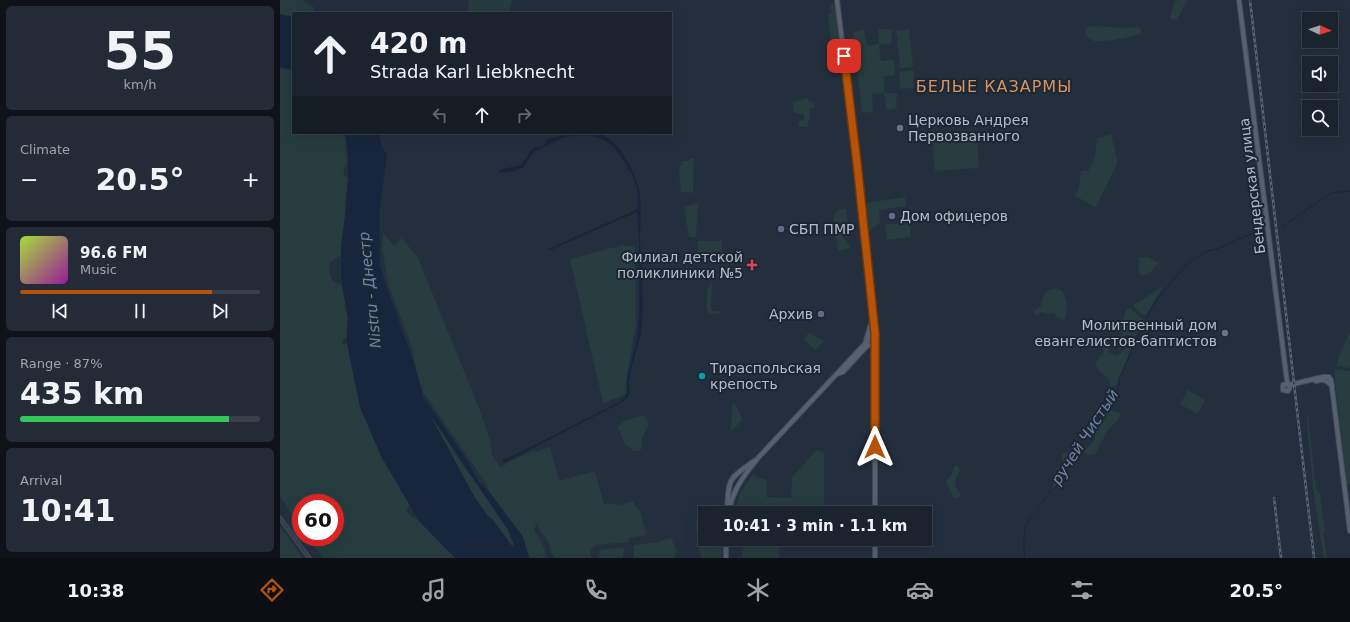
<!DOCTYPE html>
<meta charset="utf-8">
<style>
body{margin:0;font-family:"DejaVu Sans",sans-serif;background:#242b36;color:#f1f3f6;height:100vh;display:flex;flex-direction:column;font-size:15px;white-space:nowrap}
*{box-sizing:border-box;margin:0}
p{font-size:13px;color:#a0a4aa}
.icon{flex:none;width:22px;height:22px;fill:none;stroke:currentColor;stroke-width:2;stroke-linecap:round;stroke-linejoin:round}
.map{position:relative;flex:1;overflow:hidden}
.side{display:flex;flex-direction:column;gap:6px;padding:6px;background:#0f1319;width:280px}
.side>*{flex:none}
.banner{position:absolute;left:12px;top:12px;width:380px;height:122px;border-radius:0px;box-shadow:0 4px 16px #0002,0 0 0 1px #39404a;background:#1b232e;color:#f1f3f6;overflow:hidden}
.needle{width:26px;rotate:94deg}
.tools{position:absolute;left:1022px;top:12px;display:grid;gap:8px}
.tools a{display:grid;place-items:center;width:36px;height:36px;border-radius:0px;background:#1b232e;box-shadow:0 4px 16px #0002,0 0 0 1px #39404a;font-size:20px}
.speed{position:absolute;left:12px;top:494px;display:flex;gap:8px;font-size:20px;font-weight:700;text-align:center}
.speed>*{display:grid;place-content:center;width:52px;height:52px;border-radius:50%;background:#1b232e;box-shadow:0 4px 16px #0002,0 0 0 1px #39404a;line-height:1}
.speed .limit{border:6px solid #d22;background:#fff;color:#111}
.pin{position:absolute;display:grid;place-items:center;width:34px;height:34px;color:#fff;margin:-17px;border-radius:8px;box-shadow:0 2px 6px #0006}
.me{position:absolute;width:44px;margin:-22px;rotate:0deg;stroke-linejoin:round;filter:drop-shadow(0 0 3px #0008)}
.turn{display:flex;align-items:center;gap:14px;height:84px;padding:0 12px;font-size:18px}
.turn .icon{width:52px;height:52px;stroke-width:2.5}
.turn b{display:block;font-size:28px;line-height:34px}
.lanes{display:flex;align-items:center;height:38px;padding:0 12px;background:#0003;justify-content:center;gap:20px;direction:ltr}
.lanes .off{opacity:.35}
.big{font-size:30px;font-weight:600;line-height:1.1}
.side .card{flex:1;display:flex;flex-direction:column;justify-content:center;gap:6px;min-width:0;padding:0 14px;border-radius:6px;background:#242b36}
.side .dial{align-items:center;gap:0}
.dial b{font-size:52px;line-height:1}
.song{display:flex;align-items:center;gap:12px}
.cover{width:48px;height:48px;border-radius:6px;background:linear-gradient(135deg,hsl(80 70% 55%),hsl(300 70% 35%))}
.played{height:4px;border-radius:2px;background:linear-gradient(90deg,#b45309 80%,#39404a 80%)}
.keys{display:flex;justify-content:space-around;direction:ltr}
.heat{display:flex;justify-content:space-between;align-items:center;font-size:22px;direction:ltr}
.charge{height:6px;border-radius:3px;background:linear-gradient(90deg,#34c759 87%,#39404a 0)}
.trip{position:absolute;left:418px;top:506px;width:234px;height:40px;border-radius:0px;background:#1b232e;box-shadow:0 4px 16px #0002,0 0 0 1px #39404a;font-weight:600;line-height:40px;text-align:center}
.dock{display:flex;height:64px;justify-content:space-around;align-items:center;background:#0b0e12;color:#a0a4aa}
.dock .icon{width:28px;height:28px}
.dock .current{color:#b45309}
.dock b{font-size:18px;color:#f1f3f6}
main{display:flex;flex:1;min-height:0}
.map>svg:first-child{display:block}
</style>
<main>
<section class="side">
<div class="card dial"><b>55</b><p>km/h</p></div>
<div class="card"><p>Climate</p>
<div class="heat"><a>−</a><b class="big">20.5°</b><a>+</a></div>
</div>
<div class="card">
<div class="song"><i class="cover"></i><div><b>96.6 FM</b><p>Music</p></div></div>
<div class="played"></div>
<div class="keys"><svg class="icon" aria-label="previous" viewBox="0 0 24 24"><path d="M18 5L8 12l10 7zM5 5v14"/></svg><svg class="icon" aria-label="pause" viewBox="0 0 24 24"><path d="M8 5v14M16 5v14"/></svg><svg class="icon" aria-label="next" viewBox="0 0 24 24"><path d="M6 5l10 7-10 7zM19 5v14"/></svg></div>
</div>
<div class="card"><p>Range · 87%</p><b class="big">435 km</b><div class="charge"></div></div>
<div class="card"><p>Arrival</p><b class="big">10:41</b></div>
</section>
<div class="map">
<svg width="1070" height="558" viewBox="0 0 1070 558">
<rect width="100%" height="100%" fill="#242f3e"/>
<!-- green -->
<path fill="#263c3f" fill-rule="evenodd" d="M0 0H22L35 8 31 13H13V17L0 14Z
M189 0H232L229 13H188Z
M895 0H908L904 5 898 19 893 20 890 17Z
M550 4H555L560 55 559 57 553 59 548 14H551Z
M813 26 847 28 857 27 861 29V33C854 37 822 43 814 41 811 40 809 38 806 36L805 30 806 27Z
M598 28 612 30 611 43 599 45 601 61 613 60 614 62 615 73 614 75 603 77 605 93H617V97L616 98 617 108 608 110 606 109 604 93 592 94 593 110 592 112 583 113 582 112 573 34 574 32 583 30 584 31 587 46 599 44Z
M629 29 633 65 632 67 620 68 619 65 620 64 617 34H616L615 31Z
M0 68 13 70V133H62L65 137 67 164C64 168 63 171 64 176L68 178 61 255 50 263C48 274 50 282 62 285L68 319 66 338 63 339 62 344 64 345 67 343 80 407 102 458 130 505 126 511 132 517 139 521 175 558H43L26 537H55V503H21V529L0 496Z
M633 70 635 74 633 75 634 88 620 89 619 72Z
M527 98 530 102 533 101 535 108 529 109 530 117 527 127 519 126 518 121 525 120 523 114 514 113 513 102Z
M697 134 699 168 655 171 652 137Z
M831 134 837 159V164L816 207 795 196 799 187 801 171H808L815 157 817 139Z
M414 158 413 193 401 192 399 174 400 166 403 161H408L410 159Z
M625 197 626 206 599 210 600 222 589 231 586 203Z
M418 203 416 237H409L404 207Z
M566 208 569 232 563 236 571 248 558 251 553 220 557 210Z
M629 222 631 237 607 240 605 225Z
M103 233 114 246 122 238 138 258 199 408 211 443 212 455 221 468 229 462 253 451H255V452L270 447 279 481 315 471 324 504 328 503 339 505 353 501 358 510 360 511 366 535 349 538V542L315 545 310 551 312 558H274L270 549V545L254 520 256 525 254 530 265 549V554L268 558H249L243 537 210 493 203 479 143 392 135 366 133 350 109 286 102 248Z
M418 241H442L441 259 417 258Z
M343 245 355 247 356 324 346 381V394L323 403 290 259Z
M859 257 864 258 867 257 879 263 878 265 875 266 872 271 863 276 859 273C858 268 858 265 860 261L858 259Z
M432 283 431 309 433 311H439V314L429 313 427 311V289Z
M883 287 866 315C860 315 856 310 853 305 864 300 872 292 883 287Z
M772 289C775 289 779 288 782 291 788 296 788 313 784 320L775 316V313L768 314 762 312 757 315 753 313 755 310 761 306C763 298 763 292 772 289Z
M850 308 863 319 838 381 835 386 832 387H830L828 378 818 370 815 363 820 356H823V345L830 347 829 345 843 334 838 331 842 324 846 310ZM846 335H850L852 339 851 344 837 356 834 355 829 352 831 344Z
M1070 332V368L1056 366 1060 353Z
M528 333 544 341 535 350 524 340Z
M1055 369 1070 371V484H1067L1054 374Z
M908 390 925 400 917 414 900 404Z
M454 403 463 420 451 431 452 405Z
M829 410 840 413 839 419 828 430 815 454 808 455 804 451 815 440V431L824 421 826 413Z
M149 413 160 428 182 464 196 482 228 530 234 545H231L213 520 208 516 195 498Z
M1027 414 1028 415 1036 489 1040 494 1045 532 1043 534 1047 558H1044L1035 503 1027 427Z
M364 415 369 425 361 440 363 445 360 451H354L345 444 338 428C343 419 347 421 354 418 358 417 360 416 364 415Z
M799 445C793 461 785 478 772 490L773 484 782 467V454L795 450Z
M537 450 544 453V513H454L460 493 473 474 477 478 486 479V497L511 498 512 479H510Z
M675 465 678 466 680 470C678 476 673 480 676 487 678 490 680 492 681 496L676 499 673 497 666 482 671 475Z
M425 520V539H442L443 558H422L417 542 419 540 415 527 416 522 419 524Z
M0 526 21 555 23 558H0Z
M391 538 397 552 394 553 396 558H354V545L378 542Z
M460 539H500L499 558H457L462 557 464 541H460Z
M344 547 343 558H318L321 550Z"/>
<!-- water -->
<path fill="#17263c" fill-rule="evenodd" d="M0 14 13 17V70L0 67Z
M66 133H99L102 146 107 155 99 214 100 266 108 291 135 366 144 400 147 402 189 464 198 481 210 493 243 537 249 558H175L139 521 102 458 80 407 67 343 68 319 61 278V246L65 217 68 178V157ZM149 413 228 530 234 545H231L213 520 208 516 195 498Z
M292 133C304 133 318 131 328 138 341 146 353 169 357 183 363 200 360 220 360 238 361 269 365 301 361 332 359 346 345 380 350 392L348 397 344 401 224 463 222 460 243 451 341 401 345 397 347 392V379L357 339 359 315V239L357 212 273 249 270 250 268 249 358 209 357 188 351 171 348 170C348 165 344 162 341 157 328 135 308 133 284 137L254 152C250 156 249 160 245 165 240 172 226 172 218 173L222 169 241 165 253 148 263 146 268 139Z"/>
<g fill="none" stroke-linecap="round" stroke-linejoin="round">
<!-- stream -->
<path stroke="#17263c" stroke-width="1" d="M1002 227 1051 193 1070 191
M757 509 770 492 776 486 793 462 799 445 813 422 827 406 839 386V379L866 319 877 299 908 263 915 258 928 251 939 248 975 232
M745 558C743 540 742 528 753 514"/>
<!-- minor casing -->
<g stroke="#414a57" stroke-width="5">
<path id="minor" d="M0 518 29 558"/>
</g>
<!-- major casing -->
<g stroke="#414a57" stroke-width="6">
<path id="major" d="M557 0 577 163 595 333V513
M959 0 1007 381 1010 387 1008 391 1003 390V385L1007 384 1009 385
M586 340 592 321
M557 374 563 372 587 346 591 344 595 348
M1036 381C1043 379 1047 380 1052 386
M1009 385 1043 377H1049L1051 380 1070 531
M447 509C449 477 448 480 474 461
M448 513C454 488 462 478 478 458L595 333
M446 539V558
M595 539V558"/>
</g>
<!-- minor -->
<use href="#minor" stroke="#38414e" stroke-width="3"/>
<!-- major -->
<use href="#major" stroke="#56606e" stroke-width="4"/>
<!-- rail casing -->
<g stroke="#5a6575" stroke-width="2.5">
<path id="rail" d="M970 0 1034 558
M994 498 1001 558"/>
</g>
<!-- rail -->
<use href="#rail" stroke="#1d2633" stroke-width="1" stroke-dasharray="3" stroke-linecap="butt"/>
</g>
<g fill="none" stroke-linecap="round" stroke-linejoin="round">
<!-- route casing -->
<g stroke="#753606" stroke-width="10">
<path id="route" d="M564 56 577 163 595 333V447"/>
</g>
<!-- route -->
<use href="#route" stroke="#b45309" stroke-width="7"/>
</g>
<!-- markers -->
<g fill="#6b7280" stroke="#1d2633" stroke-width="1.5">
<circle cx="620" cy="128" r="4"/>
<circle cx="945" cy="333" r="4"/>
</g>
<g fill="#5c6f8a" stroke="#1d2633" stroke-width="1.5">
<circle cx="612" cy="216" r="4"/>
<circle cx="501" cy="229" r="4"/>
<circle cx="541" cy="314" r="4"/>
</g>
<path fill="#e0444e" stroke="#1d2633" stroke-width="1.5" d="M470 259h4v4h4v4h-4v4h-4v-4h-4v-4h4z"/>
<circle fill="#0f9aa8" stroke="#1d2633" stroke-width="1.5" cx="422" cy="376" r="4"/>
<g text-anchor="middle" stroke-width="4" stroke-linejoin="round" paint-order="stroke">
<!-- poi labels -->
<g font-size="14" fill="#b4bcc9" stroke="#1d2633" text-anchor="start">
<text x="628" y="125">Церковь Андрея<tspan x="628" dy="16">Первозванного</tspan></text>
<text x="620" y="221">Дом офицеров</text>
<text x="509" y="234">СБП ПМР</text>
<text x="463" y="262" text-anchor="end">Филиал детской<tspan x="463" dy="16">поликлиники №5</tspan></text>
<text x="533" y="319" text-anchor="end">Архив</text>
<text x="937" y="330" text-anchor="end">Молитвенный дом<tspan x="937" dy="16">евангелистов-баптистов</tspan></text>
<text x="430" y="373">Тираспольская<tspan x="430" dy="16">крепость</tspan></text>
</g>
<!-- street labels -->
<g font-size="14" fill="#b4bcc9" stroke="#1d2633">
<text transform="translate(972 186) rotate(-97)" y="5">Бендерская улица</text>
</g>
<!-- water labels -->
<g font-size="15" font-style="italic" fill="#6d86a8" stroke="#1d2633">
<text transform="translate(90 290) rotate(-96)" y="5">Nistru - Днестр</text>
<text transform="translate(805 437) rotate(-57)" y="5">ручей Чистый</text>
</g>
<!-- quarter labels -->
<g font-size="16" letter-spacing="1" fill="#d59563" stroke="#1d2633">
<text x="714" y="92">БЕЛЫЕ КАЗАРМЫ</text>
</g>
</g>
</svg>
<div class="tools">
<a><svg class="needle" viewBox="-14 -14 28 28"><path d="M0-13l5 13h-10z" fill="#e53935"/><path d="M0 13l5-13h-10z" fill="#a0a4aa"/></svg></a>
<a><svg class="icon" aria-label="sound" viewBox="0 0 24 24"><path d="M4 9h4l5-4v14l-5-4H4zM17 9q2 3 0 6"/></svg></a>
<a><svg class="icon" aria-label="search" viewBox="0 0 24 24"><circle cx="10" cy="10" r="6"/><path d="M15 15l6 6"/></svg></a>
</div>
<div class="speed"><div class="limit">60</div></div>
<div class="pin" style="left:564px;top:56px;background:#d93025"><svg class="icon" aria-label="arrive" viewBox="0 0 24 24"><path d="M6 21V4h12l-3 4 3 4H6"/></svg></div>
<svg class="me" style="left:595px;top:447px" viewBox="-20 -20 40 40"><path d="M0-17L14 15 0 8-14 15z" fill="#b45309" stroke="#fff" stroke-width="4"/></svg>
<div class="trip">10:41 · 3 min · 1.1 km</div>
<div class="banner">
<div class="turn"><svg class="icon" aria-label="ahead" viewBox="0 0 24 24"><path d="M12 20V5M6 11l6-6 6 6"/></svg><div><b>420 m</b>Strada Karl Liebknecht</div></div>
<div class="lanes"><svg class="icon off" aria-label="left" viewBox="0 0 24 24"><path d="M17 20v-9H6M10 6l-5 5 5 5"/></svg><svg class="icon" aria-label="ahead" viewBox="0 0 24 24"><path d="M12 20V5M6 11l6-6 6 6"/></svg><svg class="icon off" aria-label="right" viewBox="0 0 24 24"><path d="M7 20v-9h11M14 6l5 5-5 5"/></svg></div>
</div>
</div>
</main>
<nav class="dock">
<b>10:38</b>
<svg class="icon current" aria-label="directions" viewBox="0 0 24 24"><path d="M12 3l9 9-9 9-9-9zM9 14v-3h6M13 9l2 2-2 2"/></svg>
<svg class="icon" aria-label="music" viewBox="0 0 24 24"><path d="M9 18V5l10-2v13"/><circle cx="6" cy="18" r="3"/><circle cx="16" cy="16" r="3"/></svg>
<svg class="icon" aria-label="phone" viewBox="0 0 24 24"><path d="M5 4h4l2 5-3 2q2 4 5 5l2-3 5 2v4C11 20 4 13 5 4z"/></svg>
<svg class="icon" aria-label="climate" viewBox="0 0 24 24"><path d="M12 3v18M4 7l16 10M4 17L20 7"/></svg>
<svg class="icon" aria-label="car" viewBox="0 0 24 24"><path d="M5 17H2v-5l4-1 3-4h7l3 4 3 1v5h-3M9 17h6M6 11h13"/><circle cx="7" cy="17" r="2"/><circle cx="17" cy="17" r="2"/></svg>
<svg class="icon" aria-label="filters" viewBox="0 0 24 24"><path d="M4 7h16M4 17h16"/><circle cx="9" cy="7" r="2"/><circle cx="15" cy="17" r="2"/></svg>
<b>20.5°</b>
</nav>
